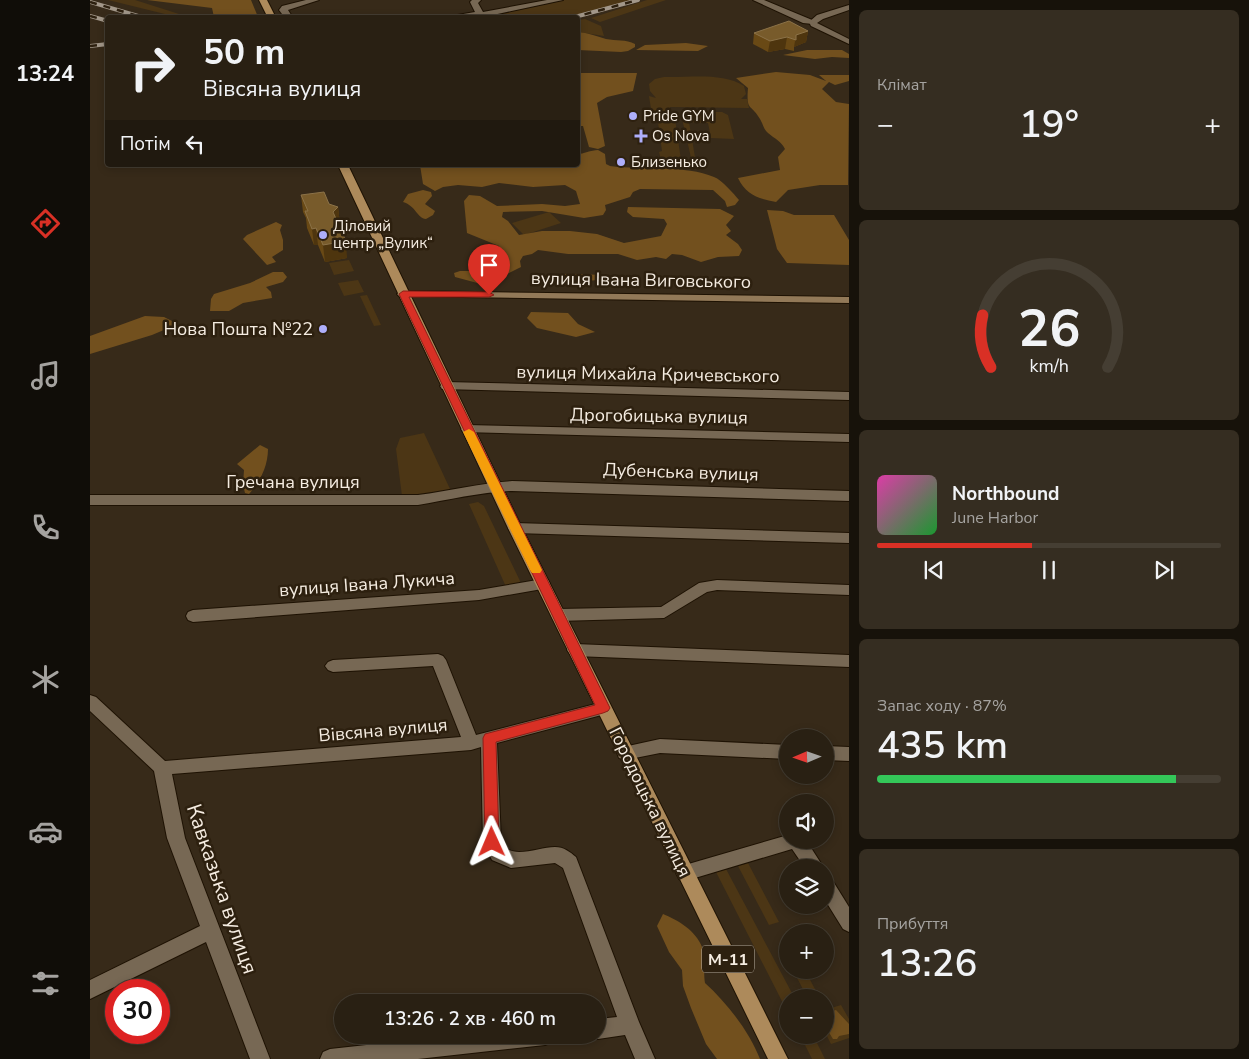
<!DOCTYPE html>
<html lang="uk">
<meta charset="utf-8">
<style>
body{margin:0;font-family:"Nunito Sans",sans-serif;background:#352d21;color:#f1f3f6;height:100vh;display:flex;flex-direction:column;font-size:19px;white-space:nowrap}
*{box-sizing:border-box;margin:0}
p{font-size:16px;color:#a5a3a0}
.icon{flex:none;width:28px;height:28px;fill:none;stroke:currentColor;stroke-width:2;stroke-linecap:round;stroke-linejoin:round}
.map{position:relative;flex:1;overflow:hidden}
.details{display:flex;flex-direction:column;gap:10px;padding:10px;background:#17120a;width:400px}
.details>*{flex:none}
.guide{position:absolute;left:15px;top:15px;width:475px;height:152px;border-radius:5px;box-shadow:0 2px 8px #0003,0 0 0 1px #453e33;background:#292013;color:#f1f3f6;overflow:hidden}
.needle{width:32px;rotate:268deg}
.fabs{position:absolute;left:689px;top:729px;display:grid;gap:10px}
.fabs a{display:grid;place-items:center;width:55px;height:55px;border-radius:50%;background:#292013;box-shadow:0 2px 8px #0003,0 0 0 1px #453e33;font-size:25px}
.speed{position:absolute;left:15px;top:979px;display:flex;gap:10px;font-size:25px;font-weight:700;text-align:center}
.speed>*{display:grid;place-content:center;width:65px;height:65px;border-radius:50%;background:#292013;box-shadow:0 2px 8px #0003,0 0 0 1px #453e33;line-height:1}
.speed .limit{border:8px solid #d22;background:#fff;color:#111}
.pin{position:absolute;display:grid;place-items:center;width:42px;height:42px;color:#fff;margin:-51px -21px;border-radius:50% 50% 50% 0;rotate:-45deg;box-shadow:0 0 5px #0007}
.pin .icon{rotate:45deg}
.me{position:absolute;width:55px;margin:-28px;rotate:359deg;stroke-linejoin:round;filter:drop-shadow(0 0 4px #0008)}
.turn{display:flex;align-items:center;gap:18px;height:105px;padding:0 15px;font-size:22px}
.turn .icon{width:65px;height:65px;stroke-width:2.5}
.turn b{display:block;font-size:35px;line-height:42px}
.then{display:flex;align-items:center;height:48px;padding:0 15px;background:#0003;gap:10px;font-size:19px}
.big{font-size:38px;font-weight:600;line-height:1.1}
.details .tile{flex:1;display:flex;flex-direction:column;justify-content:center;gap:8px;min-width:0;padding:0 18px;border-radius:8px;background:#352d21}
.details .dial{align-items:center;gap:0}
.dial svg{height:130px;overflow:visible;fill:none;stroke:#453e33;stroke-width:7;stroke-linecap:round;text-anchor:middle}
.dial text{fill:#f1f3f6;stroke:none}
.song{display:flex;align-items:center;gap:15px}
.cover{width:60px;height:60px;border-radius:8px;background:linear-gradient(135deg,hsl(320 70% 55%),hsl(130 70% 35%))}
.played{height:5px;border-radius:2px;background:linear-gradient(90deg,#d93025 45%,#453e33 45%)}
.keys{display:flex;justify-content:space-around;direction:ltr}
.heat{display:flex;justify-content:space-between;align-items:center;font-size:28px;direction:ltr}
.charge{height:8px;border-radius:4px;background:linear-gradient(90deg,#34c759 87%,#453e33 0)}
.trip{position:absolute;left:244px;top:994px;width:272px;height:50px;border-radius:25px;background:#292013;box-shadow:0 2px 8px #0003,0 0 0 1px #453e33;font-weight:600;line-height:50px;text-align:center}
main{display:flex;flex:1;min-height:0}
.menu{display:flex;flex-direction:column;width:90px;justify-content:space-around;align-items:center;background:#100d08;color:#a5a3a0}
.menu .icon{width:35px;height:35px}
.menu .on{color:#d93025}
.menu b{font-size:22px;color:#f1f3f6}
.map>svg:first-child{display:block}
</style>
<main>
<nav class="menu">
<b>13:24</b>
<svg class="icon on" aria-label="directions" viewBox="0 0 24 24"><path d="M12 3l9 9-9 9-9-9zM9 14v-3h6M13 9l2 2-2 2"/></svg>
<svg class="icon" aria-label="music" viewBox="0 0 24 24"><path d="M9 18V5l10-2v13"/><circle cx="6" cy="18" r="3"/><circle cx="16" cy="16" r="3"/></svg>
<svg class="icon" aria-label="phone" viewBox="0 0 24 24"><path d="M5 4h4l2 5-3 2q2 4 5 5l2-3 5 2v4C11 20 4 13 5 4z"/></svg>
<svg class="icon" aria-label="climate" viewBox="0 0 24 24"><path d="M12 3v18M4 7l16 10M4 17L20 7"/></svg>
<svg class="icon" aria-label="car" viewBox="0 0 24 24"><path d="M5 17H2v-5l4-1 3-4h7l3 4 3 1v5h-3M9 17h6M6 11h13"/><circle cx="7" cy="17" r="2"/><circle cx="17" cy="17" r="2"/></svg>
<svg class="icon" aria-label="filters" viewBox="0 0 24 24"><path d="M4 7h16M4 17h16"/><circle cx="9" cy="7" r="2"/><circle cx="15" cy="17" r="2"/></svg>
</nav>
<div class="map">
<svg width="759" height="1059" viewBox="0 0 759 1059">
<rect width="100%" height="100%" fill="#372a19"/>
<!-- green -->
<path fill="#4c3615" d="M18 0H45L89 14 83 16Z
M474 0H544L477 17 364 18C401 14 438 10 474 0Z
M557 0H576L510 22 501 18Z
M495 19 511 26 514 36 488 32V20Z
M574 77C599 78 632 72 654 86L656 94 651 99H657L659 108 580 107V110L584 112 591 160H571L569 152 572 151 568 122H563L559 96 566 98 560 91 559 84 565 79Z
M594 112H632L638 115 644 139 621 138 618 123 599 122 606 163 602 162 591 114Z
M459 212 471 223 434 235 422 223Z
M259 260 264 271 244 275 239 263Z
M268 280 274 292 254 296 248 283Z
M277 295 291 325 284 326 270 296Z
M334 433 360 489 353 494 312 496 306 449 310 438Z
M388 502 394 506 430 581 429 585 417 589 379 504Z
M658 863 689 922 679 925 648 866Z
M636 869 704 997 698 998 697 1011 626 872Z
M703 970H715L729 997H717Z
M751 1005 759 1019V1038L741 1044 735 1032V1010Z
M710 1035H723L735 1059H722Z"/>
<!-- forest -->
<path fill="#72501e" d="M57 0H161L168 17H124L122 8Z
M488 32C498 33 506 36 516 39 526 41 536 39 545 44V47L538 51 531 52 488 50Z
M596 43 618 46 608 51 546 50 555 45Z
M717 50H752L759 54V58L742 57 725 59 693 55Z
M686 72 720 75 736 81 729 75H759V81L745 85 739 82 732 89 746 102 759 104 758 185H730L698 190 686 202C669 199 656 195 648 178L690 170 688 157 695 149C691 141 685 139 678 133 674 130 673 124 670 119 661 103 656 112 658 88L646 78Z
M488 73H547L543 91 517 97 507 103 515 146 508 149 499 147 493 126H488Z
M508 150 515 154 516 164 520 166C552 170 596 165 624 177 632 180 644 194 649 200L645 205 637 207 635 201 623 190 550 189 543 192 540 197 515 205 516 210 513 215 494 218 452 211 413 212 412 217 418 221 429 235 452 231H480L507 234 534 243 571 236 577 224 574 219 543 217 537 212 538 207 630 209 644 216 636 225 641 231 636 235 648 244 652 250 649 256 628 257 611 262 592 255 582 254 576 259 566 257 547 260 528 254H478L448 250 442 254 433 256 430 261 431 267 409 278 391 284 365 277 364 273 370 271H406L409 266V246L377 233 374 201 379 195 390 196 407 206 452 204 475 206 490 204 486 191 475 185 443 187 409 183 392 187 368 185 353 187 345 191 333 184 330 165H488V154C493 154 501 150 508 150Z
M333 190 341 192 342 196 335 204 345 211 343 215 336 219C327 218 326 206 313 202L318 194Z
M677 210 693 211 704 215H744L759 240V265L697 263 687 249Z
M186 222 192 225 190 230 193 240V250L182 257 186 262 177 265 153 239 157 235Z
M183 272H193L197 277 193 282 176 287 181 292 182 298 153 303 139 311H120L121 299 124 294 160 283Z
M477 274 519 275 522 279 495 281 464 278 465 275Z
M441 312 478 313 488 324 505 332 486 337 447 328 437 318Z
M55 316 74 317 88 324 62 335 0 354V336Z
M170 445 178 449C178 466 170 482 159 494L155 493 153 485 154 470 147 464Z
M573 914C588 920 606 931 612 947 616 957 613 972 615 983 637 1003 659 1031 670 1059H627L616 1044 601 1008 593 986 592 970 579 952 567 926Z
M746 1010 759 1024V1034L749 1036 747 1039H743L735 1026V1013Z"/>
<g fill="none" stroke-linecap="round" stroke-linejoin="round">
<!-- minor casing -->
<g stroke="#1e1203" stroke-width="2">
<path id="minor" d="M216 0H229L198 10 203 18H195L189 10 192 6Z
M382 0H391L388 3 393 12 457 0H473L403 15 350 18 385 12 380 2Z
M663 0H674L727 22 723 24 713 23Z
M356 382 759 392V400L352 389 350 386Z
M377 425 759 434V442L373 432 371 429Z
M422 481 759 491V501L422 491C391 492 359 500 328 505H0V495H328C359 491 391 483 422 481Z
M425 523 759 533V543L425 533 420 531 418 528 420 525Z
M453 579 458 580 460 584 458 588 389 600 103 622 98 620 96 616 98 612 103 610 389 590Z
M627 580 759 585V595L627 590 617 592 574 618 468 621 463 619 461 615 463 611 468 609 571 607 609 583Z
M485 644 759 655V667L485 656 480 654 477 650 480 646Z
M348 654 353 656 356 660 386 735 513 702 519 703 521 708 519 713 407 743 411 842C420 861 448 847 465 847 474 847 480 852 486 857L549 1022 565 1059H545L535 1035 508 1039 501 1036 508 1035V1019L527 1017 473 868 465 863 421 868 402 860 393 842 391 747 381 750 82 774 95 838 180 1059H160L116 942 0 999V980L110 926 77 838 64 771 0 711V695L6 697 75 761 371 737 343 666 243 672 238 670 235 666 238 662 243 660Z
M570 739 698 745V759L570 753 535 760 529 758 527 753 529 748Z
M735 746 759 747V761L735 760Z
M698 835V840H716L734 868H715L702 849 595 881 589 879 586 873 589 867 595 865Z
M735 876 741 878 759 907V932L753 929 735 900Z
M367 1035H465L462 1042 455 1045 328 1059H230L233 1052 240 1049Z"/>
</g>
<!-- tertiary casing -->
<g stroke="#1e1203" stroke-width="2">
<path id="tertiary" d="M759 5V10L733 19 727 23 759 39V44L721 26 719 22 727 15Z"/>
</g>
<!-- secondary casing -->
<g stroke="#1e1203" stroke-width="2">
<path id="secondary" d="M313 291 759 297V303L309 296 307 294Z"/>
</g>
<!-- primary casing -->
<g stroke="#1e1203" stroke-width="2">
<path id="primary" d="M169 0H177L186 18H178Z
M248 165H258L432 528 698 1059H678L418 528Z"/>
</g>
<!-- minor -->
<use href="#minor" fill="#776854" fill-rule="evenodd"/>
<!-- tertiary -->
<use href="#tertiary" fill="#776854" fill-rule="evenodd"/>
<!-- secondary -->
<use href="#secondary" fill="#927958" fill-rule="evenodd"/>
<!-- primary -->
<use href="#primary" fill="#ad8a5b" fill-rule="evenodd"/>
<!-- rail casing -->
<g stroke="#a29789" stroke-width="4">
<path id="rail" d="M0 2 55 18
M0 16 18 21
M481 18 548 0
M0 46 18 44"/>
</g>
<!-- rail -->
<use href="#rail" stroke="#2d200f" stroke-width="2.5" stroke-dasharray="7" stroke-linecap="butt"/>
</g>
<!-- wall -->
<path fill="#694915" d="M718 31 716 42 704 47V51L695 49 678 52 663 44 664 33Z
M211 195 248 207 250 224 248 225 257 258 235 262 228 245H224L217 228 216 218 213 212Z"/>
<!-- shaded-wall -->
<path fill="#4e350e" d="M718 31 716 42 704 47 706 35Z
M697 37 695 49 678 52 680 41Z
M248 207 250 224 244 229 243 212Z
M226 228 228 245H224L222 229Z
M256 241 257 258 235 262 233 245Z"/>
<!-- building -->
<path fill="#785b2b" stroke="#8b7248" d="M699 21 718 31 706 35V40L697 37 680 41 664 33Z
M234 192 239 204 248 207 243 212 256 241 233 245 226 228 222 229 215 211H218L211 195Z"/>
<!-- route -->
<path fill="#d93025" stroke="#8d1f18" d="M313 291 399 292 404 295 399 297H319L520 708 518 711 513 713 406 742 409 842 407 846 402 848 397 846 395 842 393 738 395 734 505 705 309 294Z"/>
<!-- slow -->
<path fill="#f59e0b" d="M379 429 384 432 452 570 450 573H442L440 570 373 432Z"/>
<!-- markers -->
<g fill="#aeaefa" stroke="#2d200f" stroke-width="2">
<circle cx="543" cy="116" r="5"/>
<path d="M548.5 128.5h5v5h5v5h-5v5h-5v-5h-5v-5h5z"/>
<circle cx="531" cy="162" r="5"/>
<circle cx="233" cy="235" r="5"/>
<circle cx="233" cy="329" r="5"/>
</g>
<g text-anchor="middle" stroke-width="5" stroke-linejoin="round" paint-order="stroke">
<!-- far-poi labels -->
<g font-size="15" fill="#f5ece1" stroke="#2d200f" text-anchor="start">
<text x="553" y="121">Pride GYM</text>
<text x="562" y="141">Os Nova</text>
<text x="541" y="167">Близенько</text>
<text x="243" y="231">Діловий<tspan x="243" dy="17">центр „Вулик“</tspan></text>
</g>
<!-- shield labels -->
<rect fill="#2d200f" stroke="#b9afa2" stroke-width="1" x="612" y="945.5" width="52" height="27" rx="4"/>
<g font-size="16" font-weight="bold" fill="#f5ece1">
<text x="638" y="965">М-11</text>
</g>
<!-- street labels -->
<g font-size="18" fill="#f5ece1" stroke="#2d200f">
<text transform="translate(551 280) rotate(1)" y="6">вулиця Івана Виговського</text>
<text transform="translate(558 374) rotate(1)" y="6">вулиця Михайла Кричевського</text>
<text transform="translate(569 416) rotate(1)" y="6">Дрогобицька вулиця</text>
<text transform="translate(591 472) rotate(2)" y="6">Дубенська вулиця</text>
<text x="203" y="488">Гречана вулиця</text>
<text transform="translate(277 584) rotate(-4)" y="6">вулиця Івана Лукича</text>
<text transform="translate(293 730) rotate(-5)" y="6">Вівсяна вулиця</text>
<text transform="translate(560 802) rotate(64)" y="6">Городоцька вулиця</text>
</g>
<!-- poi labels -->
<g font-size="18" fill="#f5ece1" stroke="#2d200f" text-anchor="end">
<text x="223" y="335">Нова Пошта №22</text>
</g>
<!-- near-street labels -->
<g font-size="21" fill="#f5ece1" stroke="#2d200f">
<text transform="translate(132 889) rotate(71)" y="7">Кавказька вулиця</text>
</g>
</g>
</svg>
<div class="fabs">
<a><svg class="needle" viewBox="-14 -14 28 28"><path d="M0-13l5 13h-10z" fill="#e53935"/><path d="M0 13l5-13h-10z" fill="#a5a3a0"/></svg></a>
<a><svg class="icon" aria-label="sound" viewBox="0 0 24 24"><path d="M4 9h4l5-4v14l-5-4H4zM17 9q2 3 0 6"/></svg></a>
<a><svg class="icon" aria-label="layers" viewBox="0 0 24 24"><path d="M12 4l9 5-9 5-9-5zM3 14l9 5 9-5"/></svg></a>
<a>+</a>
<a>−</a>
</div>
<div class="speed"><div class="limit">30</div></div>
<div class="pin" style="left:399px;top:295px;background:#d93025"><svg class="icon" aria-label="arrive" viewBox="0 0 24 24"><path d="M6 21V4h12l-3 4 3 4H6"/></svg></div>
<svg class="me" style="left:402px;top:842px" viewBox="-20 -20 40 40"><path d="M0-17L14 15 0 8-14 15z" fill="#d93025" stroke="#fff" stroke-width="4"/></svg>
<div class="trip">13:26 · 2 хв · 460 m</div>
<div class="guide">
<div class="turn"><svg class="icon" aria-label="right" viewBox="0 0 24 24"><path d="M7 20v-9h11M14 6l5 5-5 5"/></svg><div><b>50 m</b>Вівсяна вулиця</div></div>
<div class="then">Потім<svg class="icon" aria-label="left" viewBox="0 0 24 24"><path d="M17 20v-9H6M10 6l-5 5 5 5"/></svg></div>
</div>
</div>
<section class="details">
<div class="tile"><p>Клімат</p>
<div class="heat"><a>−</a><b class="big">19°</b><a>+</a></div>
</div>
<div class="tile dial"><svg viewBox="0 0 100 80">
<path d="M14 69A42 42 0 1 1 86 69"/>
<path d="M14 69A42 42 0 0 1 9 37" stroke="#d93025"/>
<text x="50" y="56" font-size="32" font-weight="700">26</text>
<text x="50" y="72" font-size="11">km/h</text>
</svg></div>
<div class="tile">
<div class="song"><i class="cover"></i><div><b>Northbound</b><p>June Harbor</p></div></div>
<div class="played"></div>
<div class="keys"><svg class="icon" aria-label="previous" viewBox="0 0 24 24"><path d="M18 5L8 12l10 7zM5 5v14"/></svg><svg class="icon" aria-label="pause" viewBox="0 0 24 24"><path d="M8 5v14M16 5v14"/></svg><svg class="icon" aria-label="next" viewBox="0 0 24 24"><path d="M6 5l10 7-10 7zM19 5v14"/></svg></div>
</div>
<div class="tile"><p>Запас ходу · 87%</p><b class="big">435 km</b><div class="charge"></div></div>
<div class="tile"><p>Прибуття</p><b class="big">13:26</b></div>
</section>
</main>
